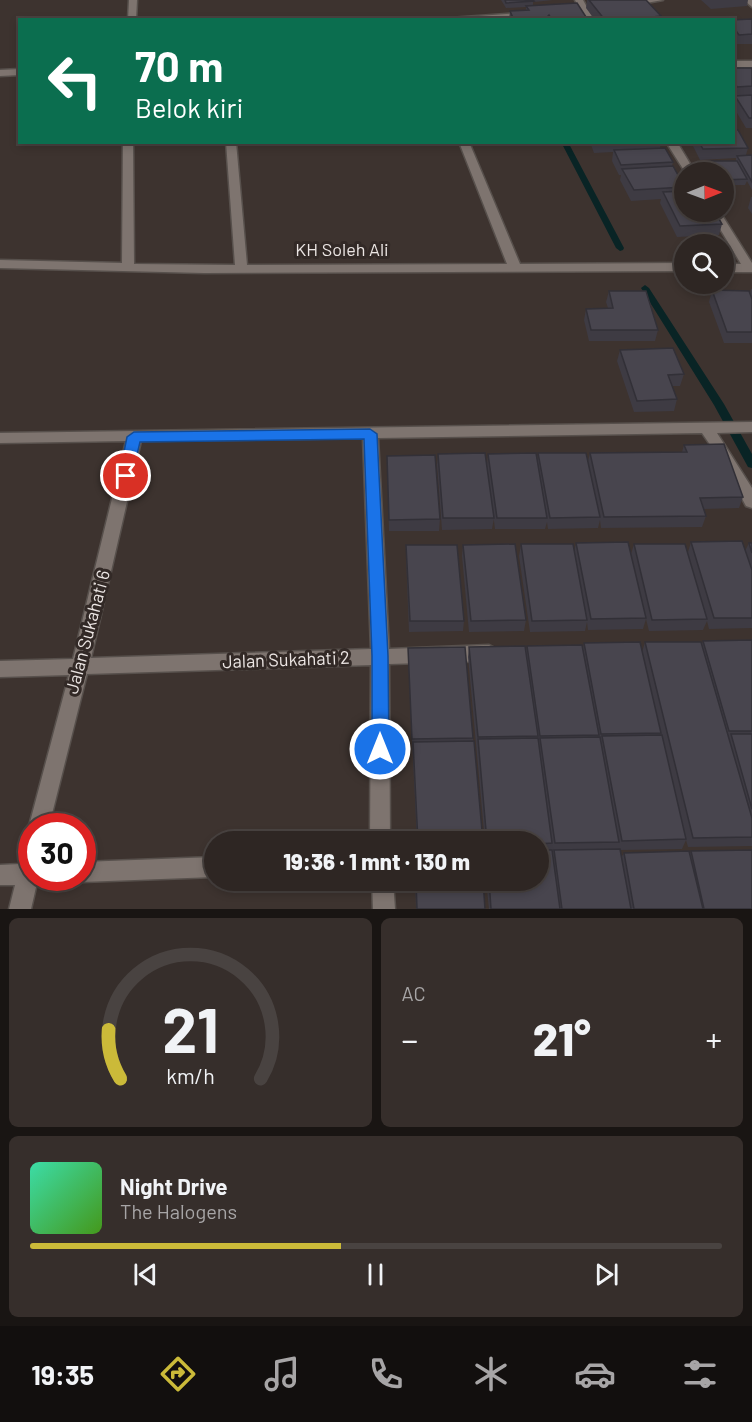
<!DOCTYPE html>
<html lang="id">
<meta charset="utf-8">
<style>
body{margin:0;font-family:Barlow,sans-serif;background:#362e2b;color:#f1f3f6;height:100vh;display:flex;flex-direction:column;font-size:22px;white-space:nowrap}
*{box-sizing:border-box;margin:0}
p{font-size:20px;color:#a7a5a6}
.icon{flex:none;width:33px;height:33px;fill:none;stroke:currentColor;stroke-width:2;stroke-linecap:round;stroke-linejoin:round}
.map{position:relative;height:909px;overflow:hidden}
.sheet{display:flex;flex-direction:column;gap:9px;padding:9px;background:#191513;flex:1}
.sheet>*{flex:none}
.guide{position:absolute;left:18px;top:18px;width:717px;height:126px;border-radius:0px;box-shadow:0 3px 9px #0003,0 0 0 2px #494341;background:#0b6e4f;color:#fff;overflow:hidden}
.needle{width:39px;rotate:89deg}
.buttons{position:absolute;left:674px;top:162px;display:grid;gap:12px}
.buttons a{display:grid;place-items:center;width:60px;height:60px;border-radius:50%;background:#2e2623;box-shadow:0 3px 9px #0003,0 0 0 2px #494341;font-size:30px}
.speed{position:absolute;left:18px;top:813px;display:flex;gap:12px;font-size:30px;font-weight:700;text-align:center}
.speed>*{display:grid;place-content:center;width:78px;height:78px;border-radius:50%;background:#2e2623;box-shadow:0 3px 9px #0003,0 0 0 2px #494341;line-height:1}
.speed .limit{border:9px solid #d22;background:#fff;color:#111}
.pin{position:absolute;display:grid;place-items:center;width:51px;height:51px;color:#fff;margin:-26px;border:3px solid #fff;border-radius:50%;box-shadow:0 2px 6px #0007}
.me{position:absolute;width:66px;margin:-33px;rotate:0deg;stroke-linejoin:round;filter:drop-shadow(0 0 4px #0008)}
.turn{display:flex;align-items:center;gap:21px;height:126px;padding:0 18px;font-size:27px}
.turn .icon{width:78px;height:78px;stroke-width:2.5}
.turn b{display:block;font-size:42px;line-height:51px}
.big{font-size:45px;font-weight:800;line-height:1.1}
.sheet .widget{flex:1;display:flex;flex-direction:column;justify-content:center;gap:9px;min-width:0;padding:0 21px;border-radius:9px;background:#362e2b}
.sheet .dial{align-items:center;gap:0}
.dial svg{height:156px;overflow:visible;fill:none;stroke:#494341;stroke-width:7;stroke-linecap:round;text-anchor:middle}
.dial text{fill:#f1f3f6;stroke:none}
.song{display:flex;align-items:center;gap:18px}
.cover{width:72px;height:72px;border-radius:9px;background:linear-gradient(135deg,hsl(160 70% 55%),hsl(100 70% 35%))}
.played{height:6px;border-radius:3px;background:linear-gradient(90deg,#cbba39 45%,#494341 45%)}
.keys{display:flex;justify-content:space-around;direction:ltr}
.heat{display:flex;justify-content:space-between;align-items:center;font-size:33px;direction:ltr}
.sheet .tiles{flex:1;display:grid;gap:9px;grid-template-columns:1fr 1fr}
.widget:last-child{grid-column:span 2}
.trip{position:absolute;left:204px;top:831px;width:345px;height:60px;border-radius:30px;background:#2e2623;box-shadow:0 3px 9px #0003,0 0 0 2px #494341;font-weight:800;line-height:60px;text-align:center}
.menu{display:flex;height:96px;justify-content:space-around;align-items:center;background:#120f0e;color:#a7a5a6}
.menu .icon{width:42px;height:42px}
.menu .current{color:#cbba39}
.menu b{font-size:27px;color:#f1f3f6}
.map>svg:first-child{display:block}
</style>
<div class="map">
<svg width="752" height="909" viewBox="0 0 752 909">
<rect width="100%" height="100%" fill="#3d332f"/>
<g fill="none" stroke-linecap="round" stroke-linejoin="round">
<!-- stream -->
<path fill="#092425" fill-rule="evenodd" d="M561 142H568L624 248 623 250 620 251 616 248Z
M645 285 649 288 724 404 752 454V468L748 467 714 405 641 288Z"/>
<!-- minor casing -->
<g stroke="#57504c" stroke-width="3">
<path id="minor" d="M129 0H137L136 20H128Z
M575 0H583L594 20H585Z
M633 0H663L629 6 625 3Z
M744 0H752V7Z
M533 12V16L530 17 422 20Z
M734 61H752V67H734Z
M20 69V75L0 76V70Z
M123 142H133L134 264 235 265 226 142H236L247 265 507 264 459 142H469L520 264 684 263V271L204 273 0 268V260L122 263Z
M666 142H677L695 172H685Z
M710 212H720L752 263V272H723V264H741Z
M752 422V432L717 433 752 488V508L746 506 724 465 702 433 378 438 389 649 489 645 495 648 498 653 495 658 489 661 389 664 390 842H370L371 665 87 674 49 826H32V832L29 826 69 675 0 677V661L73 659 126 441 0 443V433ZM363 438 371 649 91 658 141 441Z
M32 848V878H41L37 883 31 909H9L15 885H0V865L20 864 25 851Z
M214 857V877L82 882 74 878H82V862Z
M372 880H393L395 909H373Z"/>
</g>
<!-- minor -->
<use href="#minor" fill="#7e746f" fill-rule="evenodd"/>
</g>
<!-- wall -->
<path fill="#3e3b43" d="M501 0H533V6L588 20H509L510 11 526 10V7L506 8Z
M533 0H553L534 2Z
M587 0H646L661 16 660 20H595L586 8Z
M701 0H748L747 6 711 9Z
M752 19V44H736L734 41V20Z
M734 68H752V128H746L734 108 735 97 734 95Z
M590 142H661L660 148 673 162 672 166 684 186V212L722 224 719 235 677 237 660 203 661 199 631 201 620 180 621 175H619L612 161 613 152 594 153Z
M691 142H734L748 148 746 155H752V190L747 181 745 185H723V172H710L707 167 709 161H736V158L700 160Z
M751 197H752V214L748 208Z
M751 289H752V343H724L709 302 712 290 750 293Z
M609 291 658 330 655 341H589L584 320 586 309 608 308 606 302Z
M620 350 684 374 680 386H672L677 399 674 411 634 412 617 361Z
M684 445 743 497 739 508 704 509 706 516 702 527 601 528 600 520 598 528 548 529 547 522 545 529H495L487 465 488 454 537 460 538 453 588 461 590 453 682 452Z
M438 454 494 518 492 529 442 530 437 465Z
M387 456 440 519 439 531H389Z
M691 542 745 551 749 543H752V628L709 629 707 621 703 630 649 631 646 619 643 629 588 630 587 622 585 631 530 632 519 556 521 544 574 552 576 543 631 554 634 544 688 552Z
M406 545 464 621 463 631 409 632 406 557Z
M463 545 526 620 524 631 469 632 462 556Z
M752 640V846L688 847 686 840 682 849 620 850 621 858 624 853H690L691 851 752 909H489L486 880H538V842H485L468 657 469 647 526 650 527 646 583 648 584 643 642 652 645 642 702 644 703 641Z
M408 648 473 738 483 842H417L408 658Z
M415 880H483L485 909H416Z"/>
<!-- building -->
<path fill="#48454e" stroke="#323037" stroke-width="1.5" d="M505 0H533L534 1 506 3Z
M589 0H646L661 16 652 17H658L660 20H605Z
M577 3 588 20H552L549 15 548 16 551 20H514L510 11 529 10 526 6Z
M752 19V34L739 35 734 28V20H731Z
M734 68H752V86L737 87 734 80Z
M752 95V118H749L735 96Z
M734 130H738L748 148 703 149 699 142H734Z
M665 148 673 162 621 165 614 150Z
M752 155V182L737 156Z
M709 161H737L747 179 723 180V172H715Z
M673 166 684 186V187L634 190 622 169Z
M684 191V212H715L722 224 680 226 663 192Z
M712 290 749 291 752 299V332H727Z
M609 291H646L658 330H591L586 309 613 308Z
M673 348 684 374 668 375 677 399 637 401 620 350Z
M724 444 743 497 700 498 706 516 604 517 590 453 687 452 684 445Z
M485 453 494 518H443L438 454Z
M536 453 547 518H497L488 454Z
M538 453H586L600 517 550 518Z
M435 455 440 519 389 520 387 456Z
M742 541 752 570V618H714L691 542Z
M628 542 646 618 591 619 576 543Z
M749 543H752V553Z
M515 544 526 620 471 621 463 545Z
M521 544H573L587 620 532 621Z
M634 544H685L707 619 652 620Z
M406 545H457L464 621H410Z
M752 640V731H729L703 641Z
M640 642 661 733 601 734 584 643Z
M645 642H701L752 818V837L693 838Z
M582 645 599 735 540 736 527 646Z
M525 646 538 736 478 737 469 647Z
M465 647 473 738 412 739 408 648Z
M731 734H752V809Z
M662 735 686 839 622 841 602 736Z
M600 737 619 842 555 843 540 738Z
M538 738 552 843 538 844V842H487L478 739Z
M474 741 483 842H418L413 742Z
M620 849 631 909H562L554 850Z
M538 850H552L560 909H491L489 880H538Z
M752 850V909H704L691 851Z
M689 851 703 909H634L624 853Z
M416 880H483L485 909H417Z"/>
<!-- route -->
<path fill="#1a73e8" stroke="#114b97" stroke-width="1.5" d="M370 429 377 434 388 656 389 749 386 755 380 757 374 755 372 749V656L364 439 140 442 131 480 126 481 119 476 127 437 134 432Z"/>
<g text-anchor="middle" stroke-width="6" stroke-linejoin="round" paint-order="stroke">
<!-- street labels -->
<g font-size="18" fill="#ece6e4" stroke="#322926">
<text x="342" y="256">KH Soleh Ali</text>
<text transform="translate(88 632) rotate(-75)" y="6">Jalan Sukahati 6</text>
<text transform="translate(286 660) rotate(-2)" y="6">Jalan Sukahati 2</text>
</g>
</g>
</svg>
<div class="buttons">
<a><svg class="needle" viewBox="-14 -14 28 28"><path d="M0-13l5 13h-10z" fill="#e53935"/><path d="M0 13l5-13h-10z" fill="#a7a5a6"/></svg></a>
<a><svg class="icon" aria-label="search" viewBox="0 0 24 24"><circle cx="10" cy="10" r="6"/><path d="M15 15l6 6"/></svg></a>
</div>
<div class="speed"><div class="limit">30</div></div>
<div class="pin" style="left:126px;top:476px;background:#d93025"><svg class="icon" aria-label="arrive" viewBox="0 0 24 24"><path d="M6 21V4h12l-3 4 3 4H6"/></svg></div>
<svg class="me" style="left:380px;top:749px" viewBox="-20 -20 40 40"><circle r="17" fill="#1a73e8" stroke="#fff" stroke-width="3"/><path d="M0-11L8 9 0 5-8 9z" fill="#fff"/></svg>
<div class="trip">19:36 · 1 mnt · 130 m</div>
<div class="guide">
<div class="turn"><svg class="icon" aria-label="left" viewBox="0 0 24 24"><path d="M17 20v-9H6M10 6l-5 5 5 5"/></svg><div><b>70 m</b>Belok kiri</div></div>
</div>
</div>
<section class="sheet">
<div class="tiles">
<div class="widget dial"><svg viewBox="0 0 100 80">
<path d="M14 69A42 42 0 1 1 86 69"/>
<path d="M14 69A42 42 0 0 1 8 44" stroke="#cbba39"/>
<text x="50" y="56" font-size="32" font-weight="700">21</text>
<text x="50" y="72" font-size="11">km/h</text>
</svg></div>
<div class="widget"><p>AC</p>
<div class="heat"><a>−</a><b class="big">21°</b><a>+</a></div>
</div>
<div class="widget">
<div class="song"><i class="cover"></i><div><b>Night Drive</b><p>The Halogens</p></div></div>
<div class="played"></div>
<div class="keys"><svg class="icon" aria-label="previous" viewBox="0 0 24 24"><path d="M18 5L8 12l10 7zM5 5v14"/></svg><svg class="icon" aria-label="pause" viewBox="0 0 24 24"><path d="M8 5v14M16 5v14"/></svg><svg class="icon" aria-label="next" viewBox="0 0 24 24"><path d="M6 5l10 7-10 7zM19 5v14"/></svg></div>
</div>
</div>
</section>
<nav class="menu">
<b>19:35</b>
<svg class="icon current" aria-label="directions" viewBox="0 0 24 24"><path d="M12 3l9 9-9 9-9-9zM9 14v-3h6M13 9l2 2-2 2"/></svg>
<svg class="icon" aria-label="music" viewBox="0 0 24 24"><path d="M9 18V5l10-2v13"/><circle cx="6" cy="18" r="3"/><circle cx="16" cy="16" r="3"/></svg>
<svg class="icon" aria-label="phone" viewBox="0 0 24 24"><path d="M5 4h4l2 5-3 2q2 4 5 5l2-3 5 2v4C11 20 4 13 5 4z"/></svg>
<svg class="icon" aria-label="climate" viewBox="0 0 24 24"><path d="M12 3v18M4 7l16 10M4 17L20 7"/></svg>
<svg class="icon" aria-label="car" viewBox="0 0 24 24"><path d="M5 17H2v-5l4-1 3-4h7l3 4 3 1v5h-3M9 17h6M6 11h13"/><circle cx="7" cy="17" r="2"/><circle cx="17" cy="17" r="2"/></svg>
<svg class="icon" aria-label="filters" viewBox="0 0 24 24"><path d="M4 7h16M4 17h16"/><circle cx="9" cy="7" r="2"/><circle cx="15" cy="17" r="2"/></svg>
</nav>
